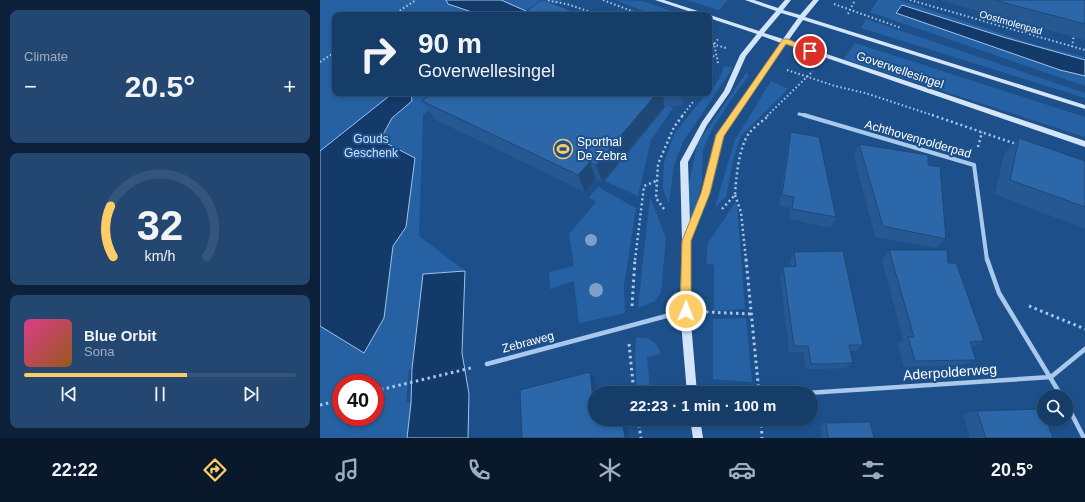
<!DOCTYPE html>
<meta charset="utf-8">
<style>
body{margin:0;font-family:Arial,sans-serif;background:#234771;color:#f1f3f6;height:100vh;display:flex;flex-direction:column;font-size:15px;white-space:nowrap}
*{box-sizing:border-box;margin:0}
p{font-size:13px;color:#9eadc0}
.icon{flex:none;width:22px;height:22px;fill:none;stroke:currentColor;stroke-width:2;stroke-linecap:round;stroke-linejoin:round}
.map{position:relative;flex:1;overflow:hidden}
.drawer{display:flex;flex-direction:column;gap:10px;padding:10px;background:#0c2139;width:320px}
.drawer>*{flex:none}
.guide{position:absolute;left:12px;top:12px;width:380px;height:84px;border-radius:8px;box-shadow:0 2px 6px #0003,0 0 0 1px #35567c;background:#163c68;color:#f1f3f6;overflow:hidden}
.buttons{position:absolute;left:717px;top:390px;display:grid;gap:8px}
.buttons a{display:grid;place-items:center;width:36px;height:36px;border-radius:50%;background:#163c68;box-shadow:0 2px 6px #0003,0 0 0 1px #35567c;font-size:20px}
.speed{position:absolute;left:12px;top:374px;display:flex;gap:8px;font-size:20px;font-weight:700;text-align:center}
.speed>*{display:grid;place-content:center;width:52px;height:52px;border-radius:50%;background:#163c68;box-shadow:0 2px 6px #0003,0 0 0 1px #35567c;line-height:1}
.speed .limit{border:6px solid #d22;background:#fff;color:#111}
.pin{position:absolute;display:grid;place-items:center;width:34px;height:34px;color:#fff;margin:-17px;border:2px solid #fff;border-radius:50%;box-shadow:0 1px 4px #0007}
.me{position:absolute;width:44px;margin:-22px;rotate:1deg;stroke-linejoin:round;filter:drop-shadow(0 0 3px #0008)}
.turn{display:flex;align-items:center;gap:14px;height:84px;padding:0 20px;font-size:18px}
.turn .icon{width:52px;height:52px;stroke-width:2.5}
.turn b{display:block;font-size:28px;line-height:34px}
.big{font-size:30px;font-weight:700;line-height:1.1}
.drawer .card{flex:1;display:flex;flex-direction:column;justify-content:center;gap:6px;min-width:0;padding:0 14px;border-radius:8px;background:#234771}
.drawer .dial{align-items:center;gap:0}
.dial svg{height:104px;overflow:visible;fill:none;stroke:#35567c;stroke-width:7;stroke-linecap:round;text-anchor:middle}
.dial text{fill:#f1f3f6;stroke:none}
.song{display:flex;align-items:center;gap:12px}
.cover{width:48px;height:48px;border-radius:6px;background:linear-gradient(135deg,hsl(330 70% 55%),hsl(30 70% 35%))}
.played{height:4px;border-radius:2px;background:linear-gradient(90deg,#fccd67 60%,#35567c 60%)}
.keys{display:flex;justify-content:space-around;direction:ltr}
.heat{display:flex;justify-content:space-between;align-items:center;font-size:22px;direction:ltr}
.trip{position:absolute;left:268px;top:386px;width:230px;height:40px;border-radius:20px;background:#163c68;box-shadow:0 2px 6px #0003,0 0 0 1px #35567c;font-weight:700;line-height:40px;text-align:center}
.menu{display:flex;height:64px;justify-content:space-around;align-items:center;background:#09182a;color:#9eadc0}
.menu .icon{width:28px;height:28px}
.menu .on{color:#fccd67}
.menu b{font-size:18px;color:#f1f3f6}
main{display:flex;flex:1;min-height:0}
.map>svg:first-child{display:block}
</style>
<main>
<section class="drawer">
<div class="card"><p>Climate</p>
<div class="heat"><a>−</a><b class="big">20.5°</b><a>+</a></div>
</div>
<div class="card dial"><svg viewBox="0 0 100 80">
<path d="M14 69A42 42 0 1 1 86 69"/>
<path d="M14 69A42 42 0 0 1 12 30" stroke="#fccd67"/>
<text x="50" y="56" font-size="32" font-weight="700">32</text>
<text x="50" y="72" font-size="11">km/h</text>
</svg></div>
<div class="card">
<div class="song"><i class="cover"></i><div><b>Blue Orbit</b><p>Sona</p></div></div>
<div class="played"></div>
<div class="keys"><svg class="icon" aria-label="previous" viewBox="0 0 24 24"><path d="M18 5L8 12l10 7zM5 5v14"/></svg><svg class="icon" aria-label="pause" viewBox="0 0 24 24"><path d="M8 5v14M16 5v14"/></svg><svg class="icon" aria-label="next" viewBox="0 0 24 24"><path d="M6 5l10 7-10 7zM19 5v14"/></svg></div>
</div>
</section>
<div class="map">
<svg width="765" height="438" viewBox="0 0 765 438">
<rect width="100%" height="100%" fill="#1d508b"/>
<!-- green -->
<path fill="#2662a3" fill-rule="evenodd" d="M0 0H242L224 15H15V93H129L103 115 99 236 145 271 103 274 92 369H89L86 403H91L87 438H0ZM21 383H55V417H21Z
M295 0 322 1 363 15H334Z
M367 0H408L399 10Z
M558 0H580L716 45 765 57V86L550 12Z
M546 19 765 93V98L541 28Z
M535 43 765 117V137L524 59Z
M404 66 413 68 364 140 354 165 349 204 343 189 344 163 354 134 387 93H389L400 78Z
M426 73 429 75 410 101 391 131 383 150 382 182 369 231 366 217 369 185 377 144Z
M451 81 468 89 421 136 413 160 406 197 395 207 415 140Z
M347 105 353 108 331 140 318 196 285 181Z
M278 187 316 208 304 285 305 313 259 323 254 281 230 289 229 272 254 266 249 234 276 202 269 197Z
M330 197 346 238 341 292 335 301 318 308Z
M415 203 417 205 425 309 394 311V265L386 263 388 243Z
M426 318 432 382 393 379V319Z
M316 338C330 337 336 341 341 354L327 357 330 390 317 392 315 354Z"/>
<!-- water -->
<path fill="#143a69" stroke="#9cc4ee" d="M126 0H181L208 12 206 15H161L128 4Z
M582 5 683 37 765 60V76L740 70 576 13Z
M73 93H91L92 101 72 118 60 140 95 158 86 227 73 246 64 318 44 353 0 326V151Z
M145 271 142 353 149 394 148 438H87L91 403 92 369 103 274Z"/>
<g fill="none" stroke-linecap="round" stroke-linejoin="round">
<!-- path-far2 -->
<path stroke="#a9c9ec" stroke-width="2" stroke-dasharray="1.5 2.5" stroke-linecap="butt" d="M224 0 247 4 279 15
M283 0 322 15
M590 0 765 50
M514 4 581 28
M528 14 535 0
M73 15 96 0
M389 43 406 48
M752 47 754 34
M389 55 396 57
M0 62 15 52
M398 63 394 44 399 38
M467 70 515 86 545 93 615 116
M362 116 373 102
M447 116 493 71"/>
<!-- path-far1 -->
<path stroke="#a9c9ec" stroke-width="2.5" stroke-dasharray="2 3" stroke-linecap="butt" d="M612 115 696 144
M658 147 662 132
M415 195 421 212 426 260
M344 209 336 198 338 164 354 127 363 115
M402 209 415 195C416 178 419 145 430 132 435 126 443 121 449 115
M315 260 324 186 336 181"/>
<!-- path -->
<path stroke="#a9c9ec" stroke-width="3" stroke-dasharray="2.5 3.5" stroke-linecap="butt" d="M426 259 439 393
M312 306 315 259
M709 306 765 329
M386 312 432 314
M309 344 314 393
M55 391 151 368
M0 405 21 400
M318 419 321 438
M441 419 442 438"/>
<!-- street-far2 -->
<path stroke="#a9c9ec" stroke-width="3" d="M479 114 488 116"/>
<!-- street-far1 -->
<path stroke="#a9c9ec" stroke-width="4" d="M484 115 654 165 667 260"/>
<!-- street -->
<path stroke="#a9c9ec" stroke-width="4.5" d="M667 259 679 293 742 397
M167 364 365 311
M487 393 731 377 765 349
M746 403 764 438"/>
<!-- secondary -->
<path fill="#d5e5f9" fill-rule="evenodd" d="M335 0H344L439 31 456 11 425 0H434L458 8 465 0H471L463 10 480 15 493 0H499L485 17 765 105V109L483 20 468 41 765 141V147L466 44 403 136 390 193 370 240V311L377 393H367L360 311 362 241 360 162 382 122 404 91 420 55 437 34 389 18V15H380ZM461 13 478 18 463 39 444 33ZM442 36 461 43 396 135 382 193 370 223 368 162 387 125 410 92 426 56Z
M370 419H380L383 438H373Z"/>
</g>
<!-- trees -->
<g fill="#7ea0c8">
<circle cx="271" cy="240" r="6"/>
<circle cx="276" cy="290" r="7"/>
</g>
<!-- wall -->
<path fill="#265991" d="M619 0H765V40Z
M112 93H362L363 105 344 107 282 182 276 179 265 192 116 120 102 101Z
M471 132 516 217 511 228 469 219 470 208 459 206 468 144Z
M699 138 765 161V229L675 194 684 154Z
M539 144 608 165 626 239 616 248 555 237 534 156Z
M569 250 628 263 664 341 652 347 656 360 643 365 584 367 578 343 583 340 562 260Z
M474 252 543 345 535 351H530L533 363 525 368 504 369H486L483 352H469L460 276 463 267 471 266 470 261Z
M657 411 733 438H650L643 414Z
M506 423 554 438H502L500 426Z"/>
<!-- shaded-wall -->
<path fill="#1f4876" d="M337 93H343L344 107 282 182 276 165Z
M270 162 276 179 265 192 258 175Z
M270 372 275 377 277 393H275V409L274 408Z
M302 419H306L309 438H305Z"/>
<!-- building -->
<path fill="#2c67a9" stroke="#1f4876" d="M221 0H223L264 15H202Z
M674 0H765V24Z
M112 93H337L276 165 270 162 258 175 102 101Z
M471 132 499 137 516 217 472 209 474 197 462 195Z
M699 138 765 161V207L690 180Z
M539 144 608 155V165L620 167 626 239 563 226Z
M569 250H627L628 263H636L664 341 650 342 656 360 595 361 588 337H594Z
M523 251 543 345H529L533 363 510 364H491L488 346H474L463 267 476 266 474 252Z
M270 372 274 408H275V419H302L305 438H202L200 390Z
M722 409 724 414V419H726L733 438H666L657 411Z
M550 422 554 438H508L506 423Z"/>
<!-- route -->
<path fill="#fccd67" stroke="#a48543" d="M463 39H468L494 51 490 53 466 44 404 136 390 193 371 241V311L369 315 366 316 362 315 360 311 362 241 381 193 396 135Z"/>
<!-- icons -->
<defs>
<g id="stadium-ring" transform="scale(1)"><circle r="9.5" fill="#1d508b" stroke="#fccd67" stroke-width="1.5"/><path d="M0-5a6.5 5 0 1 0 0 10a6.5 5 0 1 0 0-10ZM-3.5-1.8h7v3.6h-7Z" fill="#fccd67"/></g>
</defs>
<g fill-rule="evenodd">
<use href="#stadium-ring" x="243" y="149"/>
</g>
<g text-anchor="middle" stroke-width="4" stroke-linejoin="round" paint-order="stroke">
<!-- far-street labels -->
<g font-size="10" fill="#fff" stroke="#1d508b">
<text transform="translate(691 22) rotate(16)" y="4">Oostmolenpad</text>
</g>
<!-- street labels -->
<g font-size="12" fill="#fff" stroke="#1d508b">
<text transform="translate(580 70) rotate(19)" y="4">Goverwellesingel</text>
<text transform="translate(598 139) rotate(16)" y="4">Achthovenpolderpad</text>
<text transform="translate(208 342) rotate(-15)" y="4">Zebraweg</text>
</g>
<!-- park labels -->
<g font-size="12" fill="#cee2f9" stroke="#1d508b">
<text x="51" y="143">Gouds<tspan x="51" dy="14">Geschenk</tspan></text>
</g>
<!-- poi labels -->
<g font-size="12" fill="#fff" stroke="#1d508b" text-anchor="start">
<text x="257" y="146">Sporthal<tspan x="257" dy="14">De Zebra</tspan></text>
</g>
<!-- near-street labels -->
<g font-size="14" fill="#fff" stroke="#1d508b">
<text transform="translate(630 372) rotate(-4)" y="5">Aderpolderweg</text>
</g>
</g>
</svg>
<div class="buttons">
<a><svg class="icon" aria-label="search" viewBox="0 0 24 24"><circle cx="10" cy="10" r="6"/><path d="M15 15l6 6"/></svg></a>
</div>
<div class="speed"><div class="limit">40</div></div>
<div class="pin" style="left:490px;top:51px;background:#d93025"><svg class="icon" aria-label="arrive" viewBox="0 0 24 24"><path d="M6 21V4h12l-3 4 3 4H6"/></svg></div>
<svg class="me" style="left:366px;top:311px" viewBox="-20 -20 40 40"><circle r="17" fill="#fccd67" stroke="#fff" stroke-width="3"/><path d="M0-11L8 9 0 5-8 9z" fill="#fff"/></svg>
<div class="trip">22:23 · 1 min · 100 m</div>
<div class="guide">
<div class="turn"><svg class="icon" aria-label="right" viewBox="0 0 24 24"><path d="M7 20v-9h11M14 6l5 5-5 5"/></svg><div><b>90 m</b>Goverwellesingel</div></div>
</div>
</div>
</main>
<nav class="menu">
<b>22:22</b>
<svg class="icon on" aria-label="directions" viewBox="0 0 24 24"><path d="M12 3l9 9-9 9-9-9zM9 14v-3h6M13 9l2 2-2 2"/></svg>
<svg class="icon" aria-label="music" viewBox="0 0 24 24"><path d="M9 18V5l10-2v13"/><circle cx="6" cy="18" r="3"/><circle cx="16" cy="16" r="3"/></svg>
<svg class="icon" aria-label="phone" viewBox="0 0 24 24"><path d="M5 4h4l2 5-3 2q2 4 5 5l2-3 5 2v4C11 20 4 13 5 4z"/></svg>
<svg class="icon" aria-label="climate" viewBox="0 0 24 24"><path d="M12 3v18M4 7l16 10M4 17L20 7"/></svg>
<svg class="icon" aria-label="car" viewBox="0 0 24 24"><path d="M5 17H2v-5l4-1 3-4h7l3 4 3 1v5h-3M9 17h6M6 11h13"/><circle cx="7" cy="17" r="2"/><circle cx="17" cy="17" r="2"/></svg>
<svg class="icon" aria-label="filters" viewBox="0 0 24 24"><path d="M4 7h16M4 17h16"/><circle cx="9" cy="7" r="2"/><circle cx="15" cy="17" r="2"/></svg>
<b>20.5°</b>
</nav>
